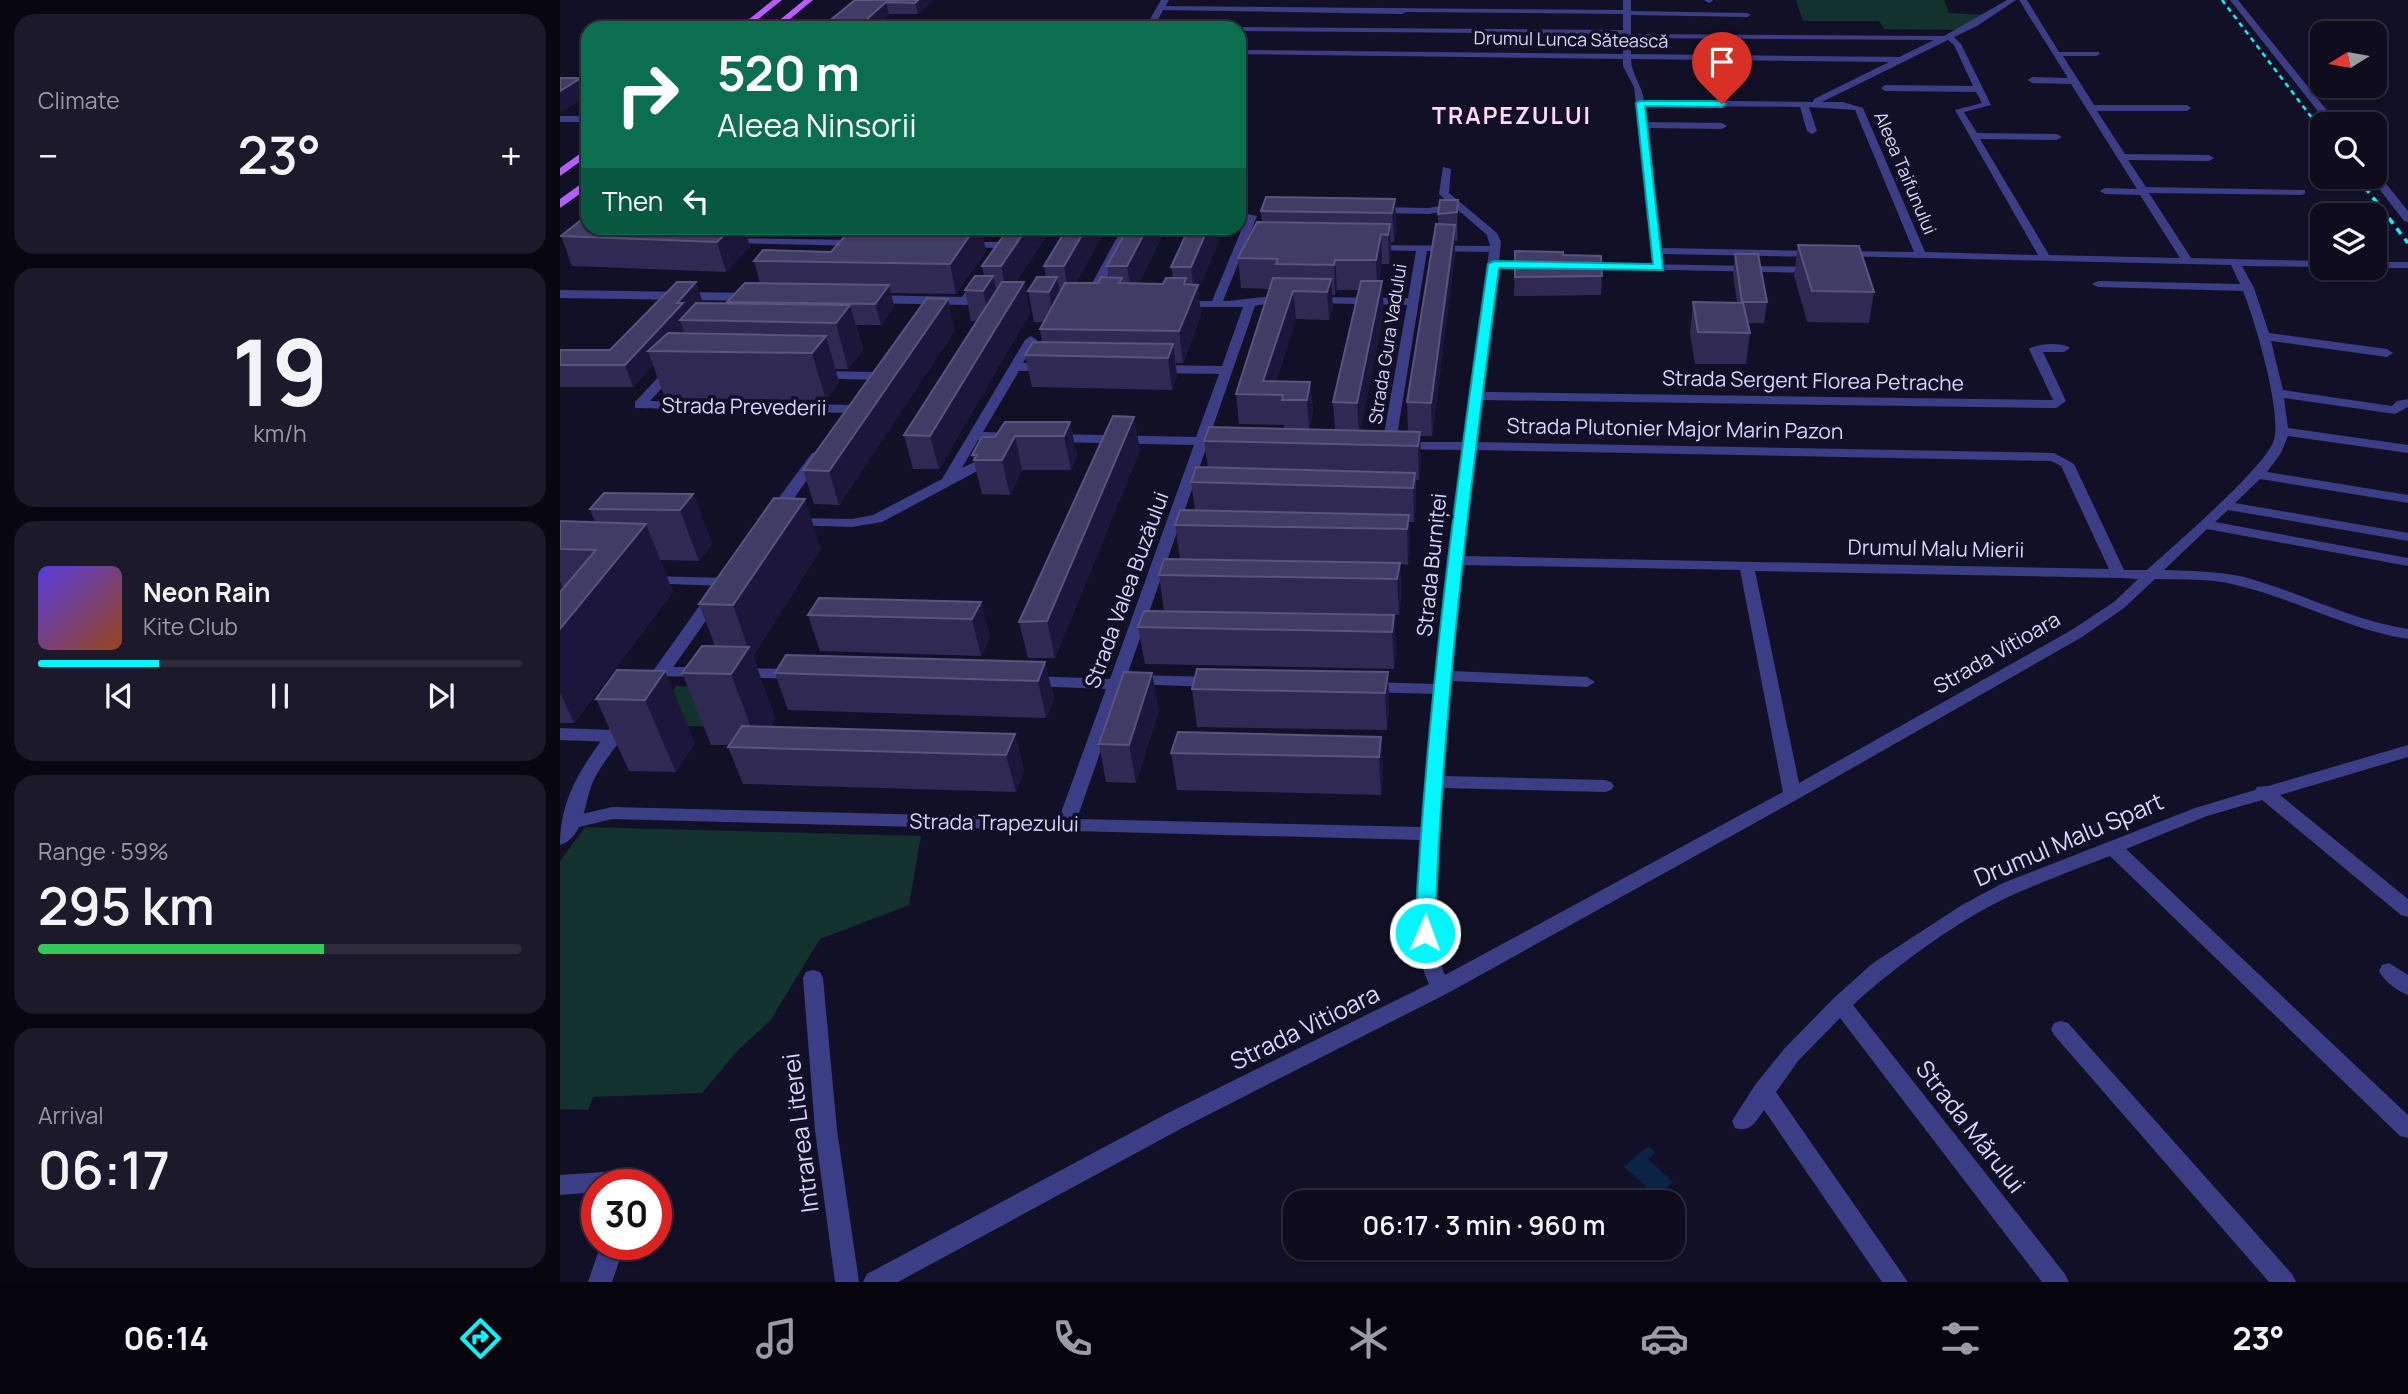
<!DOCTYPE html>
<meta charset="utf-8">
<style>
body{margin:0;font-family:Manrope,sans-serif;background:#1c1a2a;color:#f1f3f6;height:100vh;display:flex;flex-direction:column;font-size:26px;white-space:nowrap}
*{box-sizing:border-box;margin:0}
p{font-size:23px;color:#9b9ba4}
.icon{flex:none;width:38px;height:38px;fill:none;stroke:currentColor;stroke-width:2;stroke-linecap:round;stroke-linejoin:round}
.map{position:relative;flex:1;overflow:hidden}
.side{display:flex;flex-direction:column;gap:14px;padding:14px;background:#080710;width:560px}
.side>*{flex:none}
.hud{position:absolute;left:21px;top:21px;width:665px;height:214px;border-radius:21px;box-shadow:0 2px 5px #0004,0 0 0 2px #2e2c3b;background:#0b6e4f;color:#fff;overflow:hidden}
.needle{width:46px;rotate:259deg}
.buttons{position:absolute;left:1750px;top:21px;display:grid;gap:14px}
.buttons a{display:grid;place-items:center;width:77px;height:77px;border-radius:14px;background:#0e0c1d;box-shadow:0 2px 5px #0004,0 0 0 2px #2e2c3b;font-size:35px}
.speed{position:absolute;left:21px;top:1169px;display:flex;gap:14px;font-size:35px;font-weight:700;text-align:center}
.speed>*{display:grid;place-content:center;width:91px;height:91px;border-radius:50%;background:#0e0c1d;box-shadow:0 2px 5px #0004,0 0 0 2px #2e2c3b;line-height:1}
.speed .limit{border:10px solid #d22;background:#fff;color:#111}
.pin{position:absolute;display:grid;place-items:center;width:60px;height:60px;color:#fff;margin:-72px -30px;border-radius:50% 50% 50% 0;rotate:-45deg;box-shadow:0 0 7px #0007}
.pin .icon{rotate:45deg}
.me{position:absolute;width:77px;margin:-38px;rotate:2deg;stroke-linejoin:round;filter:drop-shadow(0 0 5px #0008)}
.turn{display:flex;align-items:center;gap:24px;height:147px;padding:0 21px;font-size:32px}
.turn .icon{width:91px;height:91px;stroke-width:2.5}
.turn b{display:block;font-size:49px;line-height:60px}
.then{display:flex;align-items:center;height:66px;padding:0 21px;background:#0003;gap:14px;font-size:26px}
.big{font-size:52px;font-weight:600;line-height:1.1}
.side .tile{flex:1;display:flex;flex-direction:column;justify-content:center;gap:10px;min-width:0;padding:0 24px;border-radius:21px;background:#1c1a2a}
.side .dial{align-items:center;gap:0}
.dial b{font-size:91px;line-height:1}
.song{display:flex;align-items:center;gap:21px}
.cover{width:84px;height:84px;border-radius:10px;background:linear-gradient(135deg,hsl(250 70% 55%),hsl(20 70% 35%))}
.played{height:7px;border-radius:4px;background:linear-gradient(90deg,#04f5fc 25%,#2e2c3b 25%)}
.keys{display:flex;justify-content:space-around;direction:ltr}
.heat{display:flex;justify-content:space-between;align-items:center;font-size:38px;direction:ltr}
.charge{height:10px;border-radius:5px;background:linear-gradient(90deg,#34c759 59%,#2e2c3b 0)}
.trip{position:absolute;left:723px;top:1190px;width:402px;height:70px;border-radius:21px;background:#0e0c1d;box-shadow:0 2px 5px #0004,0 0 0 2px #2e2c3b;font-weight:600;line-height:70px;text-align:center}
.tab-bar{display:flex;height:112px;justify-content:space-around;align-items:center;background:#06050c;color:#9b9ba4}
.tab-bar .icon{width:49px;height:49px}
.tab-bar .on{color:#04f5fc}
.tab-bar b{font-size:32px;color:#f1f3f6}
main{display:flex;flex:1;min-height:0}
.map>svg:first-child{display:block}
</style>
<main>
<section class="side">
<div class="tile"><p>Climate</p>
<div class="heat"><a>−</a><b class="big">23°</b><a>+</a></div>
</div>
<div class="tile dial"><b>19</b><p>km/h</p></div>
<div class="tile">
<div class="song"><i class="cover"></i><div><b>Neon Rain</b><p>Kite Club</p></div></div>
<div class="played"></div>
<div class="keys"><svg class="icon" aria-label="previous" viewBox="0 0 24 24"><path d="M18 5L8 12l10 7zM5 5v14"/></svg><svg class="icon" aria-label="pause" viewBox="0 0 24 24"><path d="M8 5v14M16 5v14"/></svg><svg class="icon" aria-label="next" viewBox="0 0 24 24"><path d="M6 5l10 7-10 7zM19 5v14"/></svg></div>
</div>
<div class="tile"><p>Range · 59%</p><b class="big">295 km</b><div class="charge"></div></div>
<div class="tile"><p>Arrival</p><b class="big">06:17</b></div>
</section>
<div class="map">
<svg width="1848" height="1282" viewBox="0 0 1848 1282">
<rect width="100%" height="100%" fill="#121027"/>
<!-- green -->
<path fill="#13312d" d="M1236 0H1384L1389 13 1425 15 1397 30 1324 29 1319 21H1243Z
M116 686 177 689 151 727 89 724Z
M25 827 361 836 349 905 260 939 210 1021 179 1049 142 1093 33 1097 28 1110 0 1109V861Z"/>
<!-- water -->
<path fill="#0b2445" d="M1088 1146 1095 1152 1088 1159 1113 1182 1097 1196 1064 1167Z"/>
<g fill="none" stroke-linecap="round" stroke-linejoin="round">
<!-- minor -->
<path fill="#3b3e85" fill-rule="evenodd" d="M1063 0H1071V11L1187 13 1191 15 1187 17 1071 15V34L1384 36 1447 0H1456L1417 26 1394 37 1401 44 1431 105 1404 112 1417 133 1497 134 1502 137 1497 140 1420 139 1489 255 1620 258 1580 195 1545 194 1540 191 1545 188 1577 189 1511 84 1472 83 1468 80 1472 77 1508 78 1459 0H1467L1499 52H1539L1540 54 1536 56H1503L1534 105H1627L1631 108 1627 111H1537L1565 154 1649 155 1654 158 1649 161 1568 160 1586 187 1745 190V194L1741 195 1589 193 1631 258 1762 261V267L1682 266 1694 288 1709 333 1827 349 1833 353 1827 357 1711 341 1723 390 1832 406 1837 401 1848 399V407L1835 414 1724 398 1728 428 1848 445V453L1728 436 1721 453 1707 472 1848 495V503L1700 479 1675 503 1848 533V541L1668 510 1655 522 1848 558V566L1647 529 1604 570C1631 571 1658 571 1684 577 1740 592 1790 620 1848 629V639C1786 629 1736 599 1676 585 1650 578 1622 580 1595 579L1564 608 1522 637 1238 799 888 993 626 1126 338 1282H303L307 1274 610 1112 869 984C848 939 857 889 860 840L52 819 11 829 5 828 2 823 5 818 52 807 499 818 546 689 471 686 463 681 471 676 550 679 634 445 492 442 485 438 492 434 636 437 659 374 596 373 590 369 596 365 662 366 683 307H619L613 304 619 301H652L688 214 697 216 686 243H706L711 246 706 249H684L663 301C680 301 719 292 730 300 721 307 706 302 695 306L649 438H666L673 442 666 446H647L517 819 861 827 874 694 808 692 800 687 808 682 875 684 887 560 902 450 829 449 822 445 847 305 750 303 744 300 750 297 848 298 856 251 812 250 808 249V245L930 246 927 235 897 209 869 214 815 213 810 210 815 207 869 208 890 204 879 194 883 167 891 169 889 193 937 233 941 242 939 261 976 262 981 265 976 268 938 267 922 392 1493 400 1469 349C1478 343 1501 342 1510 348L1504 352H1483L1506 401 1496 408 921 400 916 442 1494 453 1514 464 1564 570H1587C1613 546 1705 468 1714 440 1722 412 1695 321 1683 291L1538 287 1532 284 1538 281 1680 284 1671 265 1278 256 1277 254 1282 251 1354 252 1295 110 1249 107 1257 131 1252 134 1247 131 1240 107 1085 106 1087 122 1162 123 1167 126 1162 129 1087 128 1102 248 1256 251 1261 254 1256 257 1103 254V259L1098 262 1093 259 1074 87 1063 66V59L679 54V50L1063 54V34L679 31V28H676L679 27 1063 30V14L846 12 842 14 602 10 598 8 602 6 1063 10ZM1071 38 1374 40 1339 57 1071 54ZM1388 40 1394 45 1413 86 1325 85 1321 88 1325 91 1416 92 1422 103 1395 110 1478 255 1365 252 1303 108 1283 102H1262ZM1071 59 1329 62 1254 99 1253 102 1084 100C1082 86 1071 73 1071 59ZM867 251 929 252 903 442H836ZM915 450 1491 461 1501 466 1549 569 903 556ZM902 565 1180 570 1223 792 885 975C865 934 878 835 882 788L1045 792 1051 790 1054 786 1051 782 1045 780 883 776 892 681 1027 687 1035 682 1027 677 893 671ZM1195 571 1559 578 1578 579 1554 602 1510 631 1239 783Z
M1144 0H1152L1153 1 1149 3Z
M589 26H611L615 28H585Z
M0 116H28V122H0Z
M562 228H572L535 300 525 302 523 300Z
M169 238 301 240 306 243 301 246 165 243 164 241Z
M404 242H443L448 245 443 248 400 247V243Z
M1815 262H1848V268H1813Z
M1023 263 1256 267 1262 270 1256 273 1019 268 1018 266Z
M471 336 477 340 463 363H490L496 367 490 371H459L423 432 456 433 463 437 456 441 418 440 402 468 433 453 438 454V460L322 522 292 527 229 525 227 522 229 519 234 518 292 519 313 515 382 479 465 340Z
M115 368 121 372 119 375 113 376 90 401 291 405 297 409 291 413 75 408V402L106 369Z
M256 371 315 372 321 376 315 380 252 378 250 375Z
M88 576 166 578 173 582 166 586 83 583 81 580 83 577Z
M101 667H144L152 672 144 677 95 676 93 672Z
M177 668 235 669 243 674 235 679 171 677 169 673Z
M574 675 653 677 661 682 653 687 568 684 566 680Z
M0 728 54 730 62 736 54 742 0 740Z
M1848 745V757L1720 795 1848 899V917L1841 915 1702 800 1647 816 1566 849 1848 1115V1138L1840 1136 1550 856C1519 868 1489 879 1459 892 1402 917 1339 963 1293 1005L1505 1274 1509 1282H1482L1280 1018 1238 1061 1216 1092 1348 1282H1322L1204 1110C1196 1121 1191 1133 1175 1128L1172 1121 1195 1085 1224 1049 1274 998 1313 963 1402 905 1443 883 1635 808 1695 790 1697 787 1708 786Z
M1829 963 1848 975V995C1837 991 1824 981 1819 971L1822 965Z
M253 970 260 972 263 978 277 1130 299 1282H275L255 1130 243 978 246 972Z
M1501 1021 1508 1023 1732 1274 1736 1282H1709L1494 1035 1491 1029 1494 1023Z
M43 1172 65 1178 68 1185H37V1192L0 1195V1175Z
M41 1244H65L52 1282H28Z"/>
<!-- tertiary -->
<path fill="#3b3e85" fill-rule="evenodd" d="M601 0H609L593 28H585Z
M1670 0H1678L1778 124H1768Z
M1815 174 1819 175 1848 211V222L1844 221 1810 177H1815Z
M416 276 426 279 410 304 406 305 309 303 303 299 309 295 402 297Z
M0 290 193 293 199 297 193 301 0 298Z
M257 452 264 456 218 521H206L204 518 206 515 252 453Z
M156 590 164 595 95 693H83L80 689 83 685 150 591Z
M66 714 75 720C62 741 41 762 32 784 24 804 24 838 0 845 0 791 29 758 59 716Z"/>
<!-- primary -->
<path fill="#b65efd" fill-rule="evenodd" d="M213 0H222L187 28H178Z
M244 0H253L219 28H210Z
M28 148V156L0 176V168Z
M28 179V188L0 208V199Z"/>
<!-- rail-far1 -->
<path stroke="#04f5fc" stroke-width="2.5" stroke-dasharray="5 4.5" stroke-linecap="butt" d="M1662 0 1762 131"/>
<!-- rail -->
<path stroke="#04f5fc" stroke-width="3.5" stroke-dasharray="7 6" stroke-linecap="butt" d="M1797 177 1848 243"/>
</g>
<!-- wall -->
<path fill="#2f2954" fill-rule="evenodd" d="M295 0H372V2L358 14H329L313 28H246L263 26Z
M835 199 836 228 834 242H831V253L829 264H822L819 281 824 312 800 431 848 432 847 402 878 224V214L898 200V229L897 241H895V254L872 436H860L861 466 859 480H856V508L854 522H849L850 550 848 565 840 564 841 599 839 615 604 611 599 575 620 559 615 525 635 510 631 482 648 468 644 441 724 429V425L679 424 676 394 709 289 681 288 678 258 702 222 701 211ZM777 290H799L773 402 775 430H749L753 411 750 382 716 381 736 319 769 320 773 307 772 295H775Z
M28 228H184L190 247 166 272 12 266 1 236Z
M292 228H421L426 251 396 294 331 293 334 306 321 325H296L303 350 288 369H275L279 382 266 400 105 398 93 365 73 387H0V350H50L143 303H168L167 302 200 283 194 261 271 252Z
M449 228H492L456 282H464L470 313 379 469H353L344 435 417 321H411L405 290 424 276 422 266Z
M507 228 517 283H538L549 278 547 266 568 228H606L578 284H603L613 278 611 267 629 228H664L638 290 641 315 623 363H616L617 376 612 390 472 387 465 355 482 342 480 329 483 322H474L468 291 486 277 484 266Z
M1238 245 1314 292 1309 323 1247 322 1234 275Z
M955 251 1003 255 1042 276 1041 295 954 296Z
M1175 254 1207 302 1204 323H1188L1190 333 1186 364H1135L1130 333 1133 302 1177 303 1173 274Z
M395 330 279 505 254 504 243 470Z
M510 422 517 456 511 470H462L450 495 422 494 412 455 435 437Z
M580 450 495 658H468L459 622Z
M133 494 152 544 139 561 100 560 113 592 14 723H0V521L35 522 30 509Z
M261 549 193 656 215 718 210 727 455 734 464 771 456 792 183 784 168 747 169 745H151L122 673 155 646 139 604Z
M421 602 430 638 421 656 260 651 248 615Z
M834 615 836 651 834 669 585 664 578 627Z
M485 662 494 699 486 718 228 710 215 673Z
M57 670 135 743 116 772 69 771 36 699Z
M828 672 829 709 827 730 637 727 632 689Z
M599 710 576 783 546 782 539 744Z
M821 737 823 774 821 795 617 790 611 753Z"/>
<!-- shaded-wall -->
<path fill="#1c173a" d="M358 0H372V2L358 14 355 3Z
M326 2 329 14 313 28H297Z
M21 78 27 96 0 113V91Z
M835 199 836 228 834 242 832 213Z
M898 200V229L897 241V212Z
M830 224 831 253 829 264 828 235Z
M895 225V254L872 436 871 403Z
M172 228H184L190 247 166 272 157 242Z
M415 228H421L426 251 396 294 390 264Z
M467 228H492L447 296 441 266Z
M526 228H547L509 296 504 266Z
M587 228H606L572 297 567 266Z
M648 228H664L638 290 641 315 623 363 619 331 624 284 626 278 630 304 634 292 631 267Z
M821 234 822 264 817 291 816 260Z
M775 260 777 290 775 295 774 265Z
M433 276 440 307 430 321 423 291Z
M497 277 503 308 494 323 489 292Z
M771 279 773 307 769 320 767 292Z
M822 281 824 312 799 436 797 403Z
M136 282 143 303 120 320 124 331 106 351H88L93 365 73 387 65 365Z
M464 282 470 313 379 469 370 436Z
M329 285 334 306 321 325 315 304Z
M733 291 736 319 711 395 703 381Z
M388 299 395 330 279 505 269 471Z
M290 305 303 350 288 369 276 323Z
M266 336 279 382 266 400 252 353Z
M613 344 617 376 612 390 608 358Z
M750 382 753 411 749 430 747 400Z
M574 417 580 450 495 658 487 621Z
M510 422 517 456 511 470 504 436Z
M860 432 861 466 859 480 858 446Z
M455 436 462 470 450 495 442 460Z
M855 473 856 508 854 522 853 488Z
M133 494 152 544 139 561 120 510Z
M245 499 261 549 193 656 215 718 198 746 171 674 188 648 173 605Z
M849 515 850 550 848 565 847 529Z
M86 524 113 592 14 723 0 692V581L14 612Z
M840 563 841 599 839 615 837 579Z
M421 602 430 638 421 656 412 619Z
M834 615 836 651 834 669 832 632Z
M485 662 494 699 486 718 478 681Z
M105 671 135 743 116 772 85 700Z
M828 672 829 709 827 730 825 693Z
M592 673 599 710 576 783 569 745Z
M455 734 464 771 456 792 446 755Z
M821 737 823 774 821 795 819 757Z"/>
<!-- building -->
<path fill="#413c66" stroke="#59547e" stroke-width="2" d="M295 0H358L355 3 326 2 297 28H246L248 26H263Z
M0 78H21L0 91Z
M706 197 835 199 832 213 701 211Z
M880 200H898L897 212 878 214Z
M26 216H28V228H172L157 242 1 236Z
M697 222 830 224 828 235 821 234 816 260H775L774 265 716 264 718 259 678 258Z
M876 224 895 225 871 403 847 402Z
M292 228H415L390 264 194 261 203 250 271 252Z
M449 228H467L441 266H422Z
M507 228H526L504 266H484Z
M568 228H587L567 266H547Z
M629 228H648L631 267H611Z
M1238 245 1299 246 1314 292 1252 291Z
M955 251 1003 252V255L1041 256 1042 276 955 277Z
M1175 254H1198L1207 302H1182Z
M415 276H433L423 291 405 290Z
M477 277H497L489 292 468 291Z
M541 277 562 278 559 283 603 284 606 278H626L624 284 638 285 619 331 480 329 505 283H538Z
M713 278 771 279 767 292 733 291 703 381 750 382 747 400H722L723 395 676 394Z
M801 281H822L797 403 773 402Z
M117 282H136L117 303H123L65 365H0V350H50Z
M442 282H464L370 436 344 435Z
M185 283 329 285 315 304 167 302Z
M367 298 388 299 269 471 243 470Z
M1133 302 1183 303 1190 333 1138 332Z
M136 303 290 305 276 323 120 320Z
M108 333 266 336 252 353 88 351Z
M473 342 613 344 608 358 465 355Z
M553 416 574 417 487 621 459 622Z
M445 422H510L504 436H455L442 460H414L417 455H412L422 437H435Z
M649 427 860 432 858 446 644 441Z
M636 467 855 473 853 488 631 482Z
M44 493 133 494 120 510 30 509Z
M214 498 245 499 173 605 139 604Z
M620 510 849 515 847 529 615 525Z
M0 521 86 524 0 629V592L36 550 0 549Z
M604 559 840 563 837 579 599 575Z
M259 598 421 602 412 619 248 615Z
M584 611 834 615 832 632 578 627Z
M142 646 189 647 171 674 122 673Z
M226 655 485 662 478 681 215 673Z
M637 669 828 672 825 693 632 689Z
M57 670 105 671 85 700 36 699Z
M564 672 592 673 569 745 539 744Z
M182 726 455 734 446 755 168 747Z
M618 732 821 737 819 757 611 753Z"/>
<!-- route -->
<path fill="#04f5fc" stroke="#039fa4" stroke-width="2" d="M1080 101H1162L1166 104 1162 107 1085 106 1103 270 939 268C910 489 882 710 875 933L872 938H858L855 933C866 709 896 486 928 264L934 261 1093 264 1076 103Z"/>
<g text-anchor="middle" stroke-width="7" stroke-linejoin="round" paint-order="stroke">
<!-- far-street labels -->
<g font-size="18" fill="#d8d6ff" stroke="#121027">
<text transform="translate(1011 40) rotate(1)" y="6">Drumul Lunca Sătească</text>
<text transform="translate(1345 173) rotate(67)" y="6">Aleea Taifunului</text>
<text transform="translate(828 344) rotate(-81)" y="6">Strada Gura Vadului</text>
</g>
<!-- street labels -->
<g font-size="21" fill="#d8d6ff" stroke="#121027">
<text transform="translate(1253 381) rotate(1)" y="7">Strada Sergent Florea Petrache</text>
<text transform="translate(184 407) rotate(1)" y="7">Strada Prevederii</text>
<text transform="translate(1115 429) rotate(1)" y="7">Strada Plutonier Major Marin Pazon</text>
<text transform="translate(1376 549) rotate(1)" y="7">Drumul Malu Mierii</text>
<text transform="translate(872 565) rotate(-84)" y="7">Strada Burniței</text>
<text transform="translate(567 590) rotate(-70)" y="7">Strada Valea Buzăului</text>
<text transform="translate(1437 653) rotate(-30)" y="7">Strada Vitioara</text>
<text transform="translate(434 823) rotate(1)" y="7">Strada Trapezului</text>
</g>
<!-- far-district labels -->
<g font-size="23" font-weight="bold" letter-spacing="2" fill="#ffd8f3" stroke="#121027">
<text x="952" y="124">TRAPEZULUI</text>
</g>
<!-- near-street labels -->
<g font-size="24" fill="#d8d6ff" stroke="#121027">
<text transform="translate(1509 840) rotate(-23)" y="8">Drumul Malu Spart</text>
<text transform="translate(745 1028) rotate(-26)" y="8">Strada Vitioara</text>
<text transform="translate(1410 1127) rotate(52)" y="8">Strada Mărului</text>
<text transform="translate(241 1133) rotate(-97)" y="8">Intrarea Literei</text>
</g>
</g>
</svg>
<div class="buttons">
<a><svg class="needle" viewBox="-14 -14 28 28"><path d="M0-13l5 13h-10z" fill="#e53935"/><path d="M0 13l5-13h-10z" fill="#9b9ba4"/></svg></a>
<a><svg class="icon" aria-label="search" viewBox="0 0 24 24"><circle cx="10" cy="10" r="6"/><path d="M15 15l6 6"/></svg></a>
<a><svg class="icon" aria-label="layers" viewBox="0 0 24 24"><path d="M12 4l9 5-9 5-9-5zM3 14l9 5 9-5"/></svg></a>
</div>
<div class="speed"><div class="limit">30</div></div>
<div class="pin" style="left:1162px;top:104px;background:#d93025"><svg class="icon" aria-label="arrive" viewBox="0 0 24 24"><path d="M6 21V4h12l-3 4 3 4H6"/></svg></div>
<svg class="me" style="left:865px;top:933px" viewBox="-20 -20 40 40"><circle r="17" fill="#04f5fc" stroke="#fff" stroke-width="3"/><path d="M0-11L8 9 0 5-8 9z" fill="#fff"/></svg>
<div class="trip">06:17 · 3 min · 960 m</div>
<div class="hud">
<div class="turn"><svg class="icon" aria-label="right" viewBox="0 0 24 24"><path d="M7 20v-9h11M14 6l5 5-5 5"/></svg><div><b>520 m</b>Aleea Ninsorii</div></div>
<div class="then">Then<svg class="icon" aria-label="left" viewBox="0 0 24 24"><path d="M17 20v-9H6M10 6l-5 5 5 5"/></svg></div>
</div>
</div>
</main>
<nav class="tab-bar">
<b>06:14</b>
<svg class="icon on" aria-label="directions" viewBox="0 0 24 24"><path d="M12 3l9 9-9 9-9-9zM9 14v-3h6M13 9l2 2-2 2"/></svg>
<svg class="icon" aria-label="music" viewBox="0 0 24 24"><path d="M9 18V5l10-2v13"/><circle cx="6" cy="18" r="3"/><circle cx="16" cy="16" r="3"/></svg>
<svg class="icon" aria-label="phone" viewBox="0 0 24 24"><path d="M5 4h4l2 5-3 2q2 4 5 5l2-3 5 2v4C11 20 4 13 5 4z"/></svg>
<svg class="icon" aria-label="climate" viewBox="0 0 24 24"><path d="M12 3v18M4 7l16 10M4 17L20 7"/></svg>
<svg class="icon" aria-label="car" viewBox="0 0 24 24"><path d="M5 17H2v-5l4-1 3-4h7l3 4 3 1v5h-3M9 17h6M6 11h13"/><circle cx="7" cy="17" r="2"/><circle cx="17" cy="17" r="2"/></svg>
<svg class="icon" aria-label="filters" viewBox="0 0 24 24"><path d="M4 7h16M4 17h16"/><circle cx="9" cy="7" r="2"/><circle cx="15" cy="17" r="2"/></svg>
<b>23°</b>
</nav>
